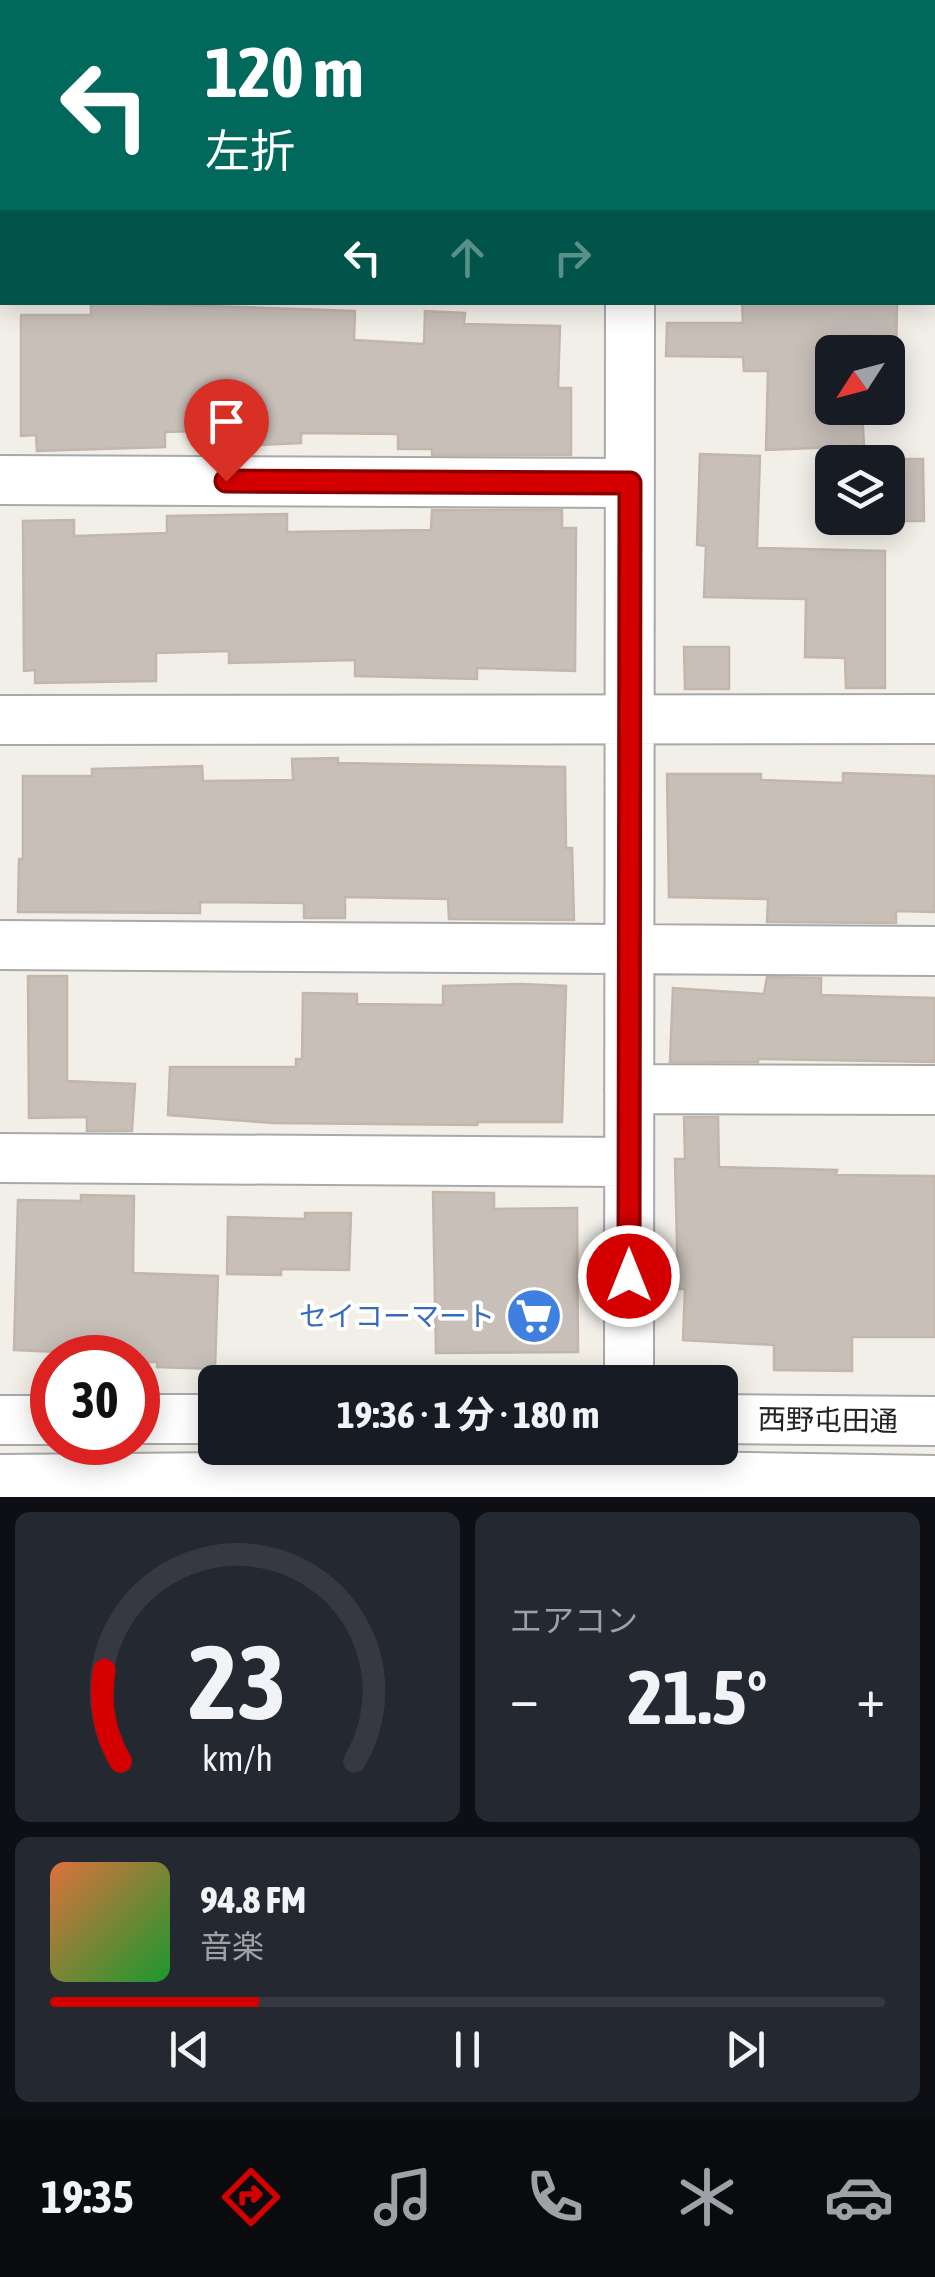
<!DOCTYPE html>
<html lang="ja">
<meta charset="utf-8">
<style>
body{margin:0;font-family:"Asap Condensed","Noto Sans JP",sans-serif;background:#242831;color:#f1f3f6;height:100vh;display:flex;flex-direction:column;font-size:38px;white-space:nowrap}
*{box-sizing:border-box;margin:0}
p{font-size:32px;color:#9ea1a6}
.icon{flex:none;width:55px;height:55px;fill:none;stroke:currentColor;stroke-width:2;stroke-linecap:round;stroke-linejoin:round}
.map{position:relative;height:1497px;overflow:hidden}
.details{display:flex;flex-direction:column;gap:15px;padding:15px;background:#0d0f14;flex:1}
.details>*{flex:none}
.guide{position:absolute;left:0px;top:0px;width:935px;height:305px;box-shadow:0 5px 25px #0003;background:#00695c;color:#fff;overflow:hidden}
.needle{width:65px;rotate:234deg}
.controls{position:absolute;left:815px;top:335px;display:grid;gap:20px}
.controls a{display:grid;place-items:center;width:90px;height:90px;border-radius:15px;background:#171b24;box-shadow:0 5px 25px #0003;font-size:50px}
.speed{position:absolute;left:30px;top:1335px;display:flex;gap:20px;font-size:50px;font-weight:700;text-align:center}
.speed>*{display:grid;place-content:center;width:130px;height:130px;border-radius:50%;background:#171b24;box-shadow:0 5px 25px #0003;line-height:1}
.speed .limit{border:15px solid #d22;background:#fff;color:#111}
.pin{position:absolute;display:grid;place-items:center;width:85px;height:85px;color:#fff;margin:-102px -42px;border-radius:50% 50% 50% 0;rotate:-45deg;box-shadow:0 0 10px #0007}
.pin .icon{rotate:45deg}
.me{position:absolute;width:110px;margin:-55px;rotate:0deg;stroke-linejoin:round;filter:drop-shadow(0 0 8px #0008)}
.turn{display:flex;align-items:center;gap:35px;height:210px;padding:0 40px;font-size:45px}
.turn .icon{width:130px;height:130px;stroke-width:2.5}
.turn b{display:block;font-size:70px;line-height:85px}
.lanes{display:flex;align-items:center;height:95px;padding:0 40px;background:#0003;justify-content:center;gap:50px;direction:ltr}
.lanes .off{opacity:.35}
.big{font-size:75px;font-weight:700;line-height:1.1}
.details .tile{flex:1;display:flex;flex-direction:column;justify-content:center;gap:15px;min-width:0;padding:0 35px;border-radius:15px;background:#242831}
.details .dial{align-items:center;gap:0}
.dial svg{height:260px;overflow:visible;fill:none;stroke:#363941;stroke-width:7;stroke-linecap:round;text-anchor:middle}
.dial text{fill:#f1f3f6;stroke:none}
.song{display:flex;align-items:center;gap:30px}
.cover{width:120px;height:120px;border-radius:15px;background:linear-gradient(135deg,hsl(20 70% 55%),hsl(130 70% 35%))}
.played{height:10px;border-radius:5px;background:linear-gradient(90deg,#d40000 25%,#363941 25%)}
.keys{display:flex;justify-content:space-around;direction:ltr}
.heat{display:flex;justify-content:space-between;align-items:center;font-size:55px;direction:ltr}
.details .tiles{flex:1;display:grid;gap:15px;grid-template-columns:1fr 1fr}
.tile:last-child{grid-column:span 2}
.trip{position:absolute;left:198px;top:1365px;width:540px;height:100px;border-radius:15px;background:#171b24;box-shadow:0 5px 25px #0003;font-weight:700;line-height:100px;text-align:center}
.tab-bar{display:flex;height:160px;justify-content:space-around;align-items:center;background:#090b0e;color:#9ea1a6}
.tab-bar .icon{width:70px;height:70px}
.tab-bar .current{color:#d40000}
.tab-bar b{font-size:45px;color:#f1f3f6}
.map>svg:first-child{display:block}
</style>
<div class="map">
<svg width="935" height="1497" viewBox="0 0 935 1497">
<rect width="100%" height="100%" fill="#f2efe9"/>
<!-- building -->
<path fill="#c7bfb8" stroke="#c4b6ab" stroke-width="2.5" d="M91 302 355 311 354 340 424 344 425 311 465 313 464 324 560 326 558 388H571V455H432V449H398V434L301 433V443L259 445V429L165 432V447L37 451 36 435 21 436V315H91Z
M742 302H897L896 363H888V352H832V408H862L864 446 766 450 768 371H744L743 357 666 356 667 323H743Z
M700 454 760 456 757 548 885 551V688H846L845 658 805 657 806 599 704 597 706 546 697 545Z
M888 459H923L924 521H888Z
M432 510H562V528H576L575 671 477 668V679L355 676V660L229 663V651L156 653V681L35 683V670L24 671 23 521 74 520V536L167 533V516L287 514V532L431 530Z
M684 647H729V689H685Z
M338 758V763L565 767 566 848H572L574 920 449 919 448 899 345 897V918H304V903L200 902V913L18 912 19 859H23V776H92V769L202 766 203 781 293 780 292 759Z
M843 773 935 776V912L896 911V923L767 922 768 899 669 897 667 774H761V780L843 783Z
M28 976H67V1081L135 1084 132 1131H87V1117L29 1118Z
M767 977 821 978V995L935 998V1062L758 1059V1062H670L673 988 764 994Z
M521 984 566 986 562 1122H478L477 1125 274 1123 168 1115 170 1067H296V1059H302L303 993 357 994V1004L443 1005V986Z
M684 1117H718L719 1167 837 1170 836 1175 935 1176V1337H852V1371L774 1370V1345L683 1340 685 1289H678L675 1159H685Z
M433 1192 494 1193V1209L577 1208 578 1352 436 1353Z
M81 1195 134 1196 133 1273 218 1276 215 1369 157 1367V1362H138V1358H83V1353L14 1350 18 1200 81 1201Z
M305 1213H351L349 1270 281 1269V1275L227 1274 228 1217 305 1219Z"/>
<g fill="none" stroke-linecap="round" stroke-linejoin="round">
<!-- minor casing -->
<g stroke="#a9a9a9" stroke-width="52">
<path id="minor" d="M296 2V0
M631 2V0
M0 18H2
M932 255H935
M0 266H2
M0 480 630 483
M0 720 935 719
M0 945 935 951
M629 1089 935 1090
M0 1158 629 1162
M629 1382 630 302
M138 1419H215
M720 1419 935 1421
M0 1420H52
M0 1479 564 1474 935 1480"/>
</g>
<!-- minor -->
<use href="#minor" stroke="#fff" stroke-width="48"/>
</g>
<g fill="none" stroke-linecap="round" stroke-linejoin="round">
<!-- route casing -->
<g stroke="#8a0000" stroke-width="25">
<path id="route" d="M226 481 630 483 629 1276"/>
</g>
<!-- route -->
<use href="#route" stroke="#d40000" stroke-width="18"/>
</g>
<!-- icons -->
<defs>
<g id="supermarket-disc" transform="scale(2.875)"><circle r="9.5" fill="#3f7fe0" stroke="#fff"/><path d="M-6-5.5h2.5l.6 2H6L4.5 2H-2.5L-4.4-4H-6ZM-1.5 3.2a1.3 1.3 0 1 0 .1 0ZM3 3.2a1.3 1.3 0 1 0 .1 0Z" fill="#fff"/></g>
</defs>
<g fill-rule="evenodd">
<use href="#supermarket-disc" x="534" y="1316"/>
</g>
<g text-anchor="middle" stroke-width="8" stroke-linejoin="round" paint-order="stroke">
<!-- shop labels -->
<g font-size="28" fill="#366cbe" stroke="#fff" text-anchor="end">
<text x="495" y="1326">セイコーマート</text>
</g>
<!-- street labels -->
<g font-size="28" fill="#222" stroke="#fff">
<text transform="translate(828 1420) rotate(1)" y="10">西野屯田通</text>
</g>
</g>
</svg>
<div class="controls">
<a><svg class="needle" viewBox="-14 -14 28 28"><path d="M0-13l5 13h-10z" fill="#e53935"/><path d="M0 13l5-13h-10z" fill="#9ea1a6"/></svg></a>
<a><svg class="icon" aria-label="layers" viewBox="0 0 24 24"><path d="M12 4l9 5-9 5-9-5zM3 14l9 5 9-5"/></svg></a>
</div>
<div class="speed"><div class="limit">30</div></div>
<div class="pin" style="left:226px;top:481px;background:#d93025"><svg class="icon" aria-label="arrive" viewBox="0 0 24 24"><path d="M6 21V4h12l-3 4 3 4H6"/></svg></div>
<svg class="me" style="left:629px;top:1276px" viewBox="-20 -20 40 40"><circle r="17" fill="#d40000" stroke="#fff" stroke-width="3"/><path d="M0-11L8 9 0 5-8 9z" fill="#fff"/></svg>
<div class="trip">19:36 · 1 分 · 180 m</div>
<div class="guide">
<div class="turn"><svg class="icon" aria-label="left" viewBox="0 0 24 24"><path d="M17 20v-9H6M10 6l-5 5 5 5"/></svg><div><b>120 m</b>左折</div></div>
<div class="lanes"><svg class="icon" aria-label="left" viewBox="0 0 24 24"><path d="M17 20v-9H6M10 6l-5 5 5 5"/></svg><svg class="icon off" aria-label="ahead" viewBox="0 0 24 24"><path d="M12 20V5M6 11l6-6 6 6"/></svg><svg class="icon off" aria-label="right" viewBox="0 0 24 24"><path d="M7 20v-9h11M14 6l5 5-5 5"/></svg></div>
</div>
</div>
<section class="details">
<div class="tiles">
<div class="tile dial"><svg viewBox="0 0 100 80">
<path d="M14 69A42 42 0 1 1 86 69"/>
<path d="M14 69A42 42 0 0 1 9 41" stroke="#d40000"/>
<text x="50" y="56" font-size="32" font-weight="700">23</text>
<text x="50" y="72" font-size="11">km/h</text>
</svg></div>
<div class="tile"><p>エアコン</p>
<div class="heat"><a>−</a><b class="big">21.5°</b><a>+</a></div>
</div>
<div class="tile">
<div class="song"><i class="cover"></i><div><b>94.8 FM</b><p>音楽</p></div></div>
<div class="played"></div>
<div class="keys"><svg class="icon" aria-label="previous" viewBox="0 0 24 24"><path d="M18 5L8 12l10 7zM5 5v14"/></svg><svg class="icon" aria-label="pause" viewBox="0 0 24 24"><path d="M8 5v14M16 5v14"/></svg><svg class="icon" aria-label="next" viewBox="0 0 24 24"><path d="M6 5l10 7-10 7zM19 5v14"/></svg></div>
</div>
</div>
</section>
<nav class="tab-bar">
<b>19:35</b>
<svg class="icon current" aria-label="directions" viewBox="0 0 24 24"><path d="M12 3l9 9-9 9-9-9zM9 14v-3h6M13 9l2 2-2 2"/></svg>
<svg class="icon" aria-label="music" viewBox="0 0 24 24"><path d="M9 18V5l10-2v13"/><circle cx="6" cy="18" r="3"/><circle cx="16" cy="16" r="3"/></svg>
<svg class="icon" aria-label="phone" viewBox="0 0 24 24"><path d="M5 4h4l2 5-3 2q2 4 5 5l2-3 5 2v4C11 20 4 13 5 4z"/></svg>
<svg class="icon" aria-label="climate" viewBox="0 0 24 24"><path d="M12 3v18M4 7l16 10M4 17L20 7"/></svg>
<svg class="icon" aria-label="car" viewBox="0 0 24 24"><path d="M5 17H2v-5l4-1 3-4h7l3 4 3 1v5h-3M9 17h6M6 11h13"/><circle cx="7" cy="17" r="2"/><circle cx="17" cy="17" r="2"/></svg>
</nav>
